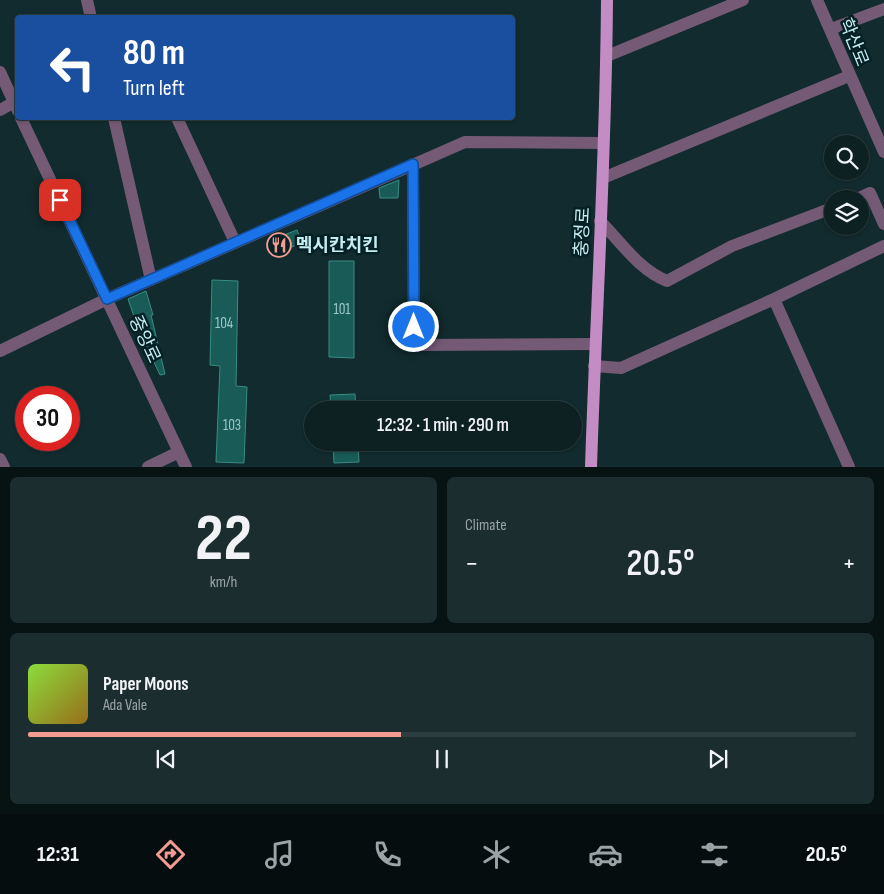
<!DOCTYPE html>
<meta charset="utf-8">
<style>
body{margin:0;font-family:"Sofia Sans Condensed","Noto Sans KR",sans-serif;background:#1b2d2f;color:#f1f3f6;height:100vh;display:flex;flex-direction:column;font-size:19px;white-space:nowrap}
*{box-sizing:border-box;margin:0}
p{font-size:16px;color:#9aa3a5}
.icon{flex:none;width:28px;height:28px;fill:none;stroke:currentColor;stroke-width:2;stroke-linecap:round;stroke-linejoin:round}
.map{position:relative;height:467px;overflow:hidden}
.panel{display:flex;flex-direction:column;gap:10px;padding:10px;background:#071213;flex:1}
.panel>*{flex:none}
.banner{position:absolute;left:15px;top:15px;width:500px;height:105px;border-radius:5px;box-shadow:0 1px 4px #0004,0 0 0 1px #2d3e40;background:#1a4fa0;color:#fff;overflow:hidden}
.buttons{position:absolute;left:824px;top:135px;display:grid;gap:10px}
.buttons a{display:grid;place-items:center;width:45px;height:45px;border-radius:50%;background:#0d2022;box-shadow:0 1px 4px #0004,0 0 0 1px #2d3e40;font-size:25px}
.speed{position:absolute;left:15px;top:386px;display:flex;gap:10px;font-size:25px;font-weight:700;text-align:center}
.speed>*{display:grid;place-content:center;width:65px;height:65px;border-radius:50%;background:#0d2022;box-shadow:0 1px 4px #0004,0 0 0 1px #2d3e40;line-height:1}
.speed .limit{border:8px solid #d22;background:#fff;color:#111}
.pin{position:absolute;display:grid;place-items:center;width:42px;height:42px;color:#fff;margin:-21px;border-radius:10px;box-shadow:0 2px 8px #0006}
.me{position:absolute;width:55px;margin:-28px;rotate:0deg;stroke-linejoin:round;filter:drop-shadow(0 0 4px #0008)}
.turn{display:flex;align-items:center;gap:18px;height:105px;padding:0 25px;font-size:22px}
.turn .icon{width:65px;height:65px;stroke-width:2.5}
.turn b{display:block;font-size:35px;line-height:42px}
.big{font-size:38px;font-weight:600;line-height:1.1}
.panel .tile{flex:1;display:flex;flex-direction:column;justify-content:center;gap:8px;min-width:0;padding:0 18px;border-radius:8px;background:#1b2d2f}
.panel .dial{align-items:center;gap:0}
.dial b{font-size:65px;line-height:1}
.song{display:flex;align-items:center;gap:15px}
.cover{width:60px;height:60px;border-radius:8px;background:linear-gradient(135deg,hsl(90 70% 55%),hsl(40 70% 35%))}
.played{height:5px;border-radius:2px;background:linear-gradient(90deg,#f59c92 45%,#2d3e40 45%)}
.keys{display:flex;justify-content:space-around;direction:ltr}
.heat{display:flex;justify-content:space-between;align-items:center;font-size:28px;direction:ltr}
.panel .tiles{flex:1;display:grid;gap:10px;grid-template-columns:1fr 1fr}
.tile:last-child{grid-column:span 2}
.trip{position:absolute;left:304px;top:401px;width:278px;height:50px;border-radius:25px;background:#0d2022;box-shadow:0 1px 4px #0004,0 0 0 1px #2d3e40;font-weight:600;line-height:50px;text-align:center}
.menu{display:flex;height:80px;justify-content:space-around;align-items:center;background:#050d0e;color:#9aa3a5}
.menu .icon{width:35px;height:35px}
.menu .current{color:#f59c92}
.menu b{font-size:22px;color:#f1f3f6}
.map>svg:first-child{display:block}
</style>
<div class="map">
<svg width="884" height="467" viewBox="0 0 884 467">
<rect width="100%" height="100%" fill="#112b2e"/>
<!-- building -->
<path fill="#195b56" stroke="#388d84" d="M399 180 398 198H380L379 188Z
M297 230 302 243 276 253 271 240Z
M329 261H354V358L329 357Z
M212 280 238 281 236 386 247 387 244 463 216 462 220 366 210 365Z
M146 291 153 315H151L165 374 160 375 138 328 128 299Z
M355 394 356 410H331L330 395Z
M333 442H358L359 462 334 463Z"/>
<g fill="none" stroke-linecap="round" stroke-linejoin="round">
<!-- minor -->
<path stroke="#755a75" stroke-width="12" d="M87 0 91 18
M817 0 884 152
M831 29 884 9
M607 56 743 0
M0 72 18 111
M0 110 18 100
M21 118 186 467
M114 118 151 280
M177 118 235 242
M413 164 414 345 594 344
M603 178 849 76
M857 199 870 193 884 224
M600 221C621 242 639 270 667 281L732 246 832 208
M774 299 849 467
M0 351 107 299 465 142 603 143
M594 366 621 368 774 299 884 246
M0 459 4 467
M148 467 179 452"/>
<!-- major -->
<path stroke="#c48cc5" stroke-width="12" d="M591 467C596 311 606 156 607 0"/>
</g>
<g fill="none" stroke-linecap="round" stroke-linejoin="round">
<!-- route casing -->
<g stroke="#114b97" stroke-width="12">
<path id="route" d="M60 200 107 299 413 164 414 327"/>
</g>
<!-- route -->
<use href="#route" stroke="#1a73e8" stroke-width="9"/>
</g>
<!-- icons -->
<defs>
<g id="restaurant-ring" transform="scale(1.25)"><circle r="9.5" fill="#062125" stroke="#f59c92" stroke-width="1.5"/><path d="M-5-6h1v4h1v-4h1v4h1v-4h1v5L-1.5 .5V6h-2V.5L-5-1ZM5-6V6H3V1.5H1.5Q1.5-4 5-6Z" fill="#f59c92"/></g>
</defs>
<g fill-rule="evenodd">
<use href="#restaurant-ring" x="279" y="245"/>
</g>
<g text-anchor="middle" stroke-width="5" stroke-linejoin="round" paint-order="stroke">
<!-- number labels -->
<g font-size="15" fill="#9ac8ca">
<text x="342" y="314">101</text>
<text x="224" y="328">104</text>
<text x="232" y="430">103</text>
</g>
<!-- street labels -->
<g font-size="18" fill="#c5ecf1" stroke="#062125">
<text transform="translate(854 42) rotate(68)" y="6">학산로</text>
<text transform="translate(582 232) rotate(-87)" y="6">충정로</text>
<text transform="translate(145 339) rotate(65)" y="6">중앙로</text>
</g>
<!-- poi labels -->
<g font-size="18" font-weight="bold" fill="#c5ecf1" stroke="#062125" text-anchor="start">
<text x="296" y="251">멕시칸치킨</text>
</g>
</g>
</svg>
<div class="buttons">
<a><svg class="icon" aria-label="search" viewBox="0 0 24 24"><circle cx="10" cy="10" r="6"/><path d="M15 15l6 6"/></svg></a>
<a><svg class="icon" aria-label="layers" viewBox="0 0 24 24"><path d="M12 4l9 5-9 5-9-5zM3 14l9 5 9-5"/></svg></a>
</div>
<div class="speed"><div class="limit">30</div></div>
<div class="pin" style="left:60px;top:200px;background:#d93025"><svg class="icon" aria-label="arrive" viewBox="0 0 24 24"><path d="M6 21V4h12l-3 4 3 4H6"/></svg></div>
<svg class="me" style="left:414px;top:327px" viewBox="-20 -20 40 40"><circle r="17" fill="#1a73e8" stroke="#fff" stroke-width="3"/><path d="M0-11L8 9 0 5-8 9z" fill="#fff"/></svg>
<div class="trip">12:32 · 1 min · 290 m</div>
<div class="banner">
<div class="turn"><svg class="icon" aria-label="left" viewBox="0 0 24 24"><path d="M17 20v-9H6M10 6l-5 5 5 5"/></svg><div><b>80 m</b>Turn left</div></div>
</div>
</div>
<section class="panel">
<div class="tiles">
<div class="tile dial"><b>22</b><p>km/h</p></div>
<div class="tile"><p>Climate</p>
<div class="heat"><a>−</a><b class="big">20.5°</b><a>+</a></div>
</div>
<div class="tile">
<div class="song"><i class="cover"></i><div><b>Paper Moons</b><p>Ada Vale</p></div></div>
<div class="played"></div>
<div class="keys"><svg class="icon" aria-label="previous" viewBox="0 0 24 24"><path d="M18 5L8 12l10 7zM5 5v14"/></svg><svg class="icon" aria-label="pause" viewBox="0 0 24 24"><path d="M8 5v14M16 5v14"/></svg><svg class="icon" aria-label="next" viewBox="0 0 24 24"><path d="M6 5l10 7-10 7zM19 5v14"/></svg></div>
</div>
</div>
</section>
<nav class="menu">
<b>12:31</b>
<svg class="icon current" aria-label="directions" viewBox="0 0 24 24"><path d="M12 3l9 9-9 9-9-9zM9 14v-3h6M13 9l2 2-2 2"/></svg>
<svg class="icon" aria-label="music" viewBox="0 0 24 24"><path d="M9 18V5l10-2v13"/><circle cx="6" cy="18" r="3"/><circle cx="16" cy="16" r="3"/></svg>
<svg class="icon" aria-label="phone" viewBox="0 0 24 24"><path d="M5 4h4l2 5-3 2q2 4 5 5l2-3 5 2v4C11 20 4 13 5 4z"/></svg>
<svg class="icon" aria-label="climate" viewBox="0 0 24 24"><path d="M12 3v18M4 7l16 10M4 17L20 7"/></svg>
<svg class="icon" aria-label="car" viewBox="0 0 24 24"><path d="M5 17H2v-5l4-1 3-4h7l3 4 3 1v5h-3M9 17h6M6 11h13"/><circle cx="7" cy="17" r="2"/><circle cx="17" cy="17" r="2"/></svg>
<svg class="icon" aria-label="filters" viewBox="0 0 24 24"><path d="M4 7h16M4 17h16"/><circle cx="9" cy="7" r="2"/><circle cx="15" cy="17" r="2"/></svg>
<b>20.5°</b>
</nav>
